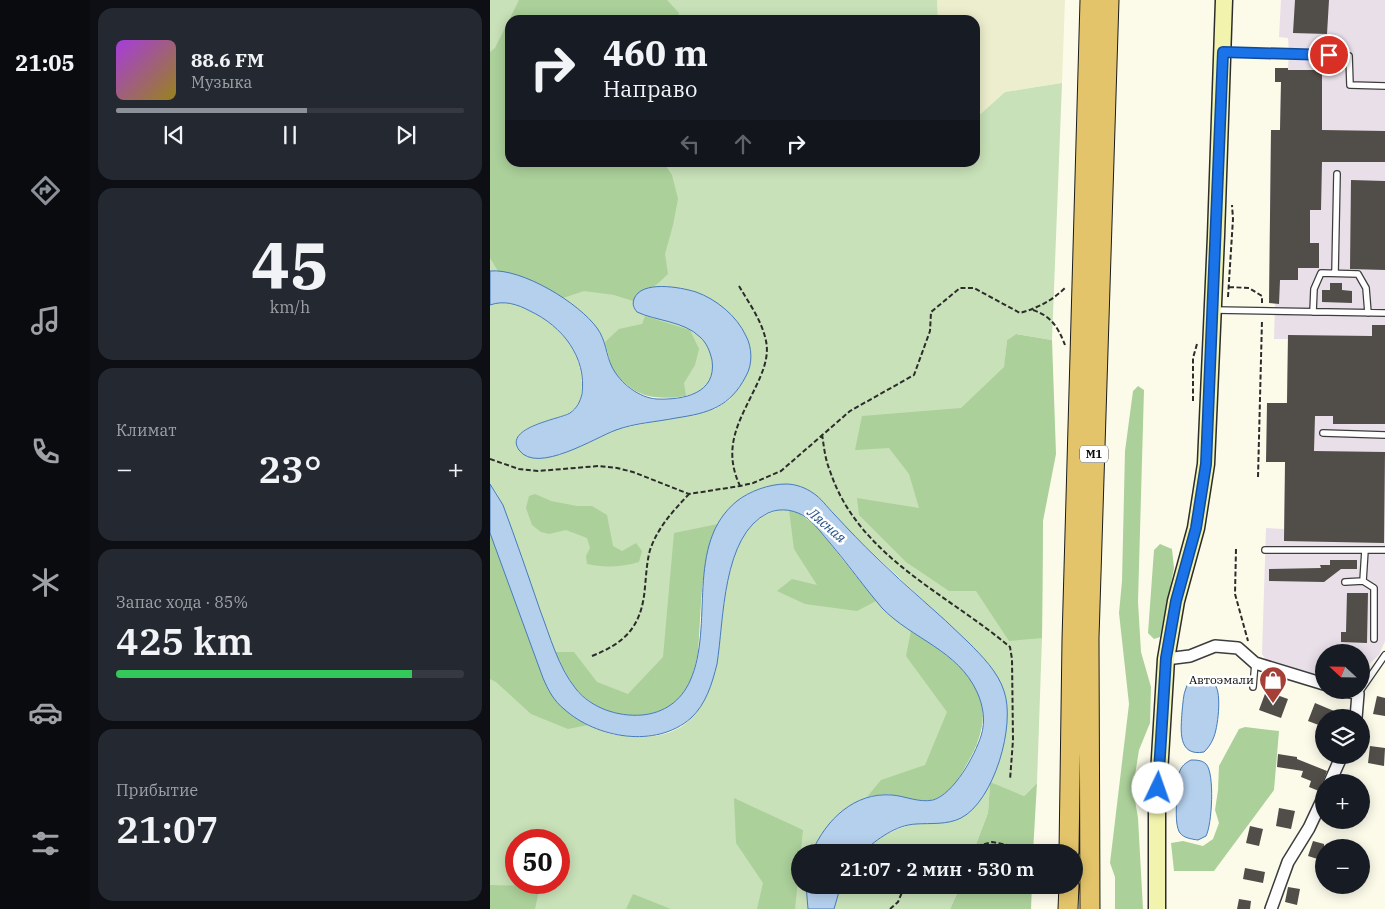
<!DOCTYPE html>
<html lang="ru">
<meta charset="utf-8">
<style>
body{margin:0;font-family:"IBM Plex Serif",serif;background:#242831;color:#f1f3f6;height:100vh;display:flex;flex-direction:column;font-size:19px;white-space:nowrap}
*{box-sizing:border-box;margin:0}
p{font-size:16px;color:#9ea1a6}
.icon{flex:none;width:28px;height:28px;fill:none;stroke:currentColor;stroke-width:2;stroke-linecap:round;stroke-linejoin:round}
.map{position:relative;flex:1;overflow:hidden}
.sheet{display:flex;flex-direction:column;gap:8px;padding:8px;background:#0d0f14;width:400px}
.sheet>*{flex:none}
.top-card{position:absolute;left:15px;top:15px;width:475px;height:152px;border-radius:15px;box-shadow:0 2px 12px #0003;background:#171b24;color:#f1f3f6;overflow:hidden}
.needle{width:32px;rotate:292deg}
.fabs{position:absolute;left:825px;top:644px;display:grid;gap:10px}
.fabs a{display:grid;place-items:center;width:55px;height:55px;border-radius:50%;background:#171b24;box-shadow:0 2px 12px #0003;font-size:25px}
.speed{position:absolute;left:15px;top:829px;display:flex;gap:10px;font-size:25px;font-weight:700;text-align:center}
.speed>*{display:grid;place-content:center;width:65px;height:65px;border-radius:50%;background:#171b24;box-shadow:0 2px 12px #0003;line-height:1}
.speed .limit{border:8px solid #d22;background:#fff;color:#111}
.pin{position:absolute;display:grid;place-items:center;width:42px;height:42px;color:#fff;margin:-21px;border:2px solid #fff;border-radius:50%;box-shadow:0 1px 5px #0007}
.me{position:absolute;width:55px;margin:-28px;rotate:3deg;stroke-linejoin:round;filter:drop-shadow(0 0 4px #0008)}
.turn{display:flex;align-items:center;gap:18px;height:105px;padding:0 15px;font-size:22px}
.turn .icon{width:65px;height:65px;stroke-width:2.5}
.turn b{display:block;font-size:35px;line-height:42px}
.lanes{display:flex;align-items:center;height:48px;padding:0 15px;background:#0003;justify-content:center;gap:25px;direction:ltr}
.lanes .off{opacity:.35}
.big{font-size:38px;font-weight:600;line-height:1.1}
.sheet .widget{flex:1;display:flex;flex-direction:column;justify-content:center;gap:8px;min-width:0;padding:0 18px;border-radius:15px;background:#242831}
.sheet .dial{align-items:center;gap:0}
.dial b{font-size:65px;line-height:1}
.song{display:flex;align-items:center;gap:15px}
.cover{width:60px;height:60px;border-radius:8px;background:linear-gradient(135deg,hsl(280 70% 55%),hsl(50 70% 35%))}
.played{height:5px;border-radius:2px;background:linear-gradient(90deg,#8c9099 55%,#363941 55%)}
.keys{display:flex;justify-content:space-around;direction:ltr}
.heat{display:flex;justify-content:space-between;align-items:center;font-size:28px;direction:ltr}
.charge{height:8px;border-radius:4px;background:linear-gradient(90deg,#34c759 85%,#363941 0)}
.trip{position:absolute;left:301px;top:844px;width:292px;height:50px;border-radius:25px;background:#171b24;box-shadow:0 2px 12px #0003;font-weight:600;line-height:50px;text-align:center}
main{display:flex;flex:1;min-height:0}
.tabs{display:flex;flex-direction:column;width:90px;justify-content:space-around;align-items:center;background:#090b0e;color:#9ea1a6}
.tabs .icon{width:35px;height:35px}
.tabs .on{color:#8c9099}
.tabs b{font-size:22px;color:#f1f3f6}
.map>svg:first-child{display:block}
</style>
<main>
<nav class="tabs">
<b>21:05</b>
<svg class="icon on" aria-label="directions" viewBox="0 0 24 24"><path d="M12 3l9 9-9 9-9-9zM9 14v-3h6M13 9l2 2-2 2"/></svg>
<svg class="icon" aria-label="music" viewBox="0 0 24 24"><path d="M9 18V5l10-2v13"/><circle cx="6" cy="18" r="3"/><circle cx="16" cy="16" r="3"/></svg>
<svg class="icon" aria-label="phone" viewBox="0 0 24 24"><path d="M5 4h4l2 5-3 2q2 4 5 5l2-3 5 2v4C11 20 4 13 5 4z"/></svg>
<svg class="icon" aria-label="climate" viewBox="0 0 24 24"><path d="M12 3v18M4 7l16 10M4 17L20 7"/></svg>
<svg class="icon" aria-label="car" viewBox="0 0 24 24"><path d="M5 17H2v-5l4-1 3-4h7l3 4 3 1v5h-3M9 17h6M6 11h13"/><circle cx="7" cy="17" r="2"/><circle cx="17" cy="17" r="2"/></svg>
<svg class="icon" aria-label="filters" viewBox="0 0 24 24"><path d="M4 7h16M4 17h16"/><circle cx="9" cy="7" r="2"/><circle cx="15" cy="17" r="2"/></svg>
</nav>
<section class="sheet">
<div class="widget">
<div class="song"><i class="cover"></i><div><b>88.6 FM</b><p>Музыка</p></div></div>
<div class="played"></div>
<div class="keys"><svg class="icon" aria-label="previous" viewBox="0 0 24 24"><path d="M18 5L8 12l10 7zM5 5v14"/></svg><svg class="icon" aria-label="pause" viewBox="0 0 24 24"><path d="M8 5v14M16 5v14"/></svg><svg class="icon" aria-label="next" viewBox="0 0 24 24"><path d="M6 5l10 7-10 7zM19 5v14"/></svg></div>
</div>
<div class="widget dial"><b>45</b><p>km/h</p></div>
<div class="widget"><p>Климат</p>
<div class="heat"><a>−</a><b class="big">23°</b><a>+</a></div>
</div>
<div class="widget"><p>Запас хода · 85%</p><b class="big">425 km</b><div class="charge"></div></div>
<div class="widget"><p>Прибытие</p><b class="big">21:07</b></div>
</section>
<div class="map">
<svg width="895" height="909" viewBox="0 0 895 909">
<rect width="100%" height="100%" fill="#fcfbea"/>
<!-- industrial -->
<path fill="#e8dfe8" d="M791 0H895V641L889 655 871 672V652H834V677L776 660 772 654 776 528 794 529 798 339H784L785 304 779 303 781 130H790L791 82H785V68H798L799 54 798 38 789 37Z"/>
<!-- farmland -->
<path fill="#eceecd" d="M447 0H575L572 83 515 92 485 119V20H448Z"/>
<!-- green -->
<path fill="#c8e1b8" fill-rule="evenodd" d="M0 0H447L448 20H20V162H485V119L515 92 572 83 562 340 526 334 517 340 513 382 553 521 552 638 547 783 534 796 500 783 498 813 483 852H373C393 832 409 829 434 820 454 812 473 805 492 797 508 768 519 738 516 704 515 699 515 693 513 689 506 671 492 656 478 642L312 487C276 479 247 493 228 524L176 709 78 676 65 652 7 494 0 484V305C14 300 27 304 40 311 73 327 97 358 91 396 90 403 85 409 79 413 65 421 8 427 33 454L70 455 128 429 225 409 239 400 250 386 242 316C227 303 213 294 194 289L200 330C203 332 207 334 210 336 222 347 230 375 216 387 207 395 193 396 182 398L8 271H0Z
M289 510H299L309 513 402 617 449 648 487 746 359 806C342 818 331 833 322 852H310V885H316L318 909H0V533C13 570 27 606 40 643 44 653 48 671 53 679 62 690 84 706 96 716 101 721 107 728 113 731 119 735 129 735 136 736 282 753 189 536 289 510ZM26 840H69V882H26Z
M351 885H471L460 909H344Z"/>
<!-- forest -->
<path fill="#abd09a" d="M29 0H177L189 13 187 20H20V162L174 163 182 175 188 199 183 225 175 254 178 274C173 278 168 285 162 287 151 292 149 289 143 301L124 295 94 291 73 298 29 276 8 271 0 258V52L5 48Z
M155 316 200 330 209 349 205 365 194 383 196 396C173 399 154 400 136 384 130 379 124 373 121 365 119 358 117 350 115 342L129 329 152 324Z
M526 334 562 340 566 454 553 521 552 638 519 641 486 591H459L416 562 369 515 367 498 429 508 419 474 399 448 365 450 372 416 471 408 514 367 517 340Z
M648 386 654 390 648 602 651 652 661 687 660 723 649 750 643 788 648 818 653 909H625V877L620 863 639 704 629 613 632 581 635 451 643 391Z
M45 494 61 501 87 506H102L117 515 123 546 132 551 146 543 152 551 149 562C132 567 114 568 97 564L96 556 100 548 97 538 76 530 59 534 51 532 42 525 36 508 39 496Z
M299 510 309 513 326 526 386 601 367 611 315 604 287 591 302 579 327 585 304 549Z
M228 524C209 564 212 609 208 653 205 666 202 681 194 692 171 724 121 721 94 697 80 685 73 668 65 652H84L107 682 138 694 173 657 184 533Z
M0 533 58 690 74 709 98 725 78 729 41 714 6 682 0 679Z
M670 544 682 549 684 568 670 637 664 639 658 633 664 550Z
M421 631C475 665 517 696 477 764 469 778 461 793 445 799 431 804 417 797 403 795 395 794 385 795 377 797L391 780 435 765 457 712 416 656Z
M755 727 789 731 784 790 724 871H684L681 843 693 841 713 846 723 839 729 823 725 810 728 790 729 766 749 729Z
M500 782 534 796 547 783 543 852H483L498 813Z
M244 798 313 830 305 909H267L273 883 246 843Z
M0 885 50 886 45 909H0Z
M471 885H542L541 909H460Z
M143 894 181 909H136Z"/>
<!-- water -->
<path fill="#b5d0ed" stroke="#467bba" d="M0 271C32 268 89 303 107 328 116 340 116 355 122 367 130 383 149 398 167 399 193 400 227 394 222 360 220 352 217 343 210 337 194 321 166 321 147 312 144 308 142 305 144 299 151 280 190 287 206 292 226 299 247 316 256 336 262 347 263 364 256 376 240 407 219 413 186 418 166 422 145 423 126 430 106 437 47 475 29 450 13 427 71 419 80 413 87 408 90 402 92 394 97 357 72 326 40 311 27 304 14 300 0 305Z
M0 484 13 505C26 540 38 575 50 610 60 636 68 667 86 689 101 708 128 717 152 715 174 713 191 701 200 681 225 626 194 544 247 501 260 491 279 484 296 484 306 484 316 488 323 493 331 498 337 507 344 514 358 529 372 544 387 558 416 587 449 613 478 642 492 656 508 672 514 691 526 725 504 801 471 818 457 825 441 823 426 824 406 825 387 839 373 852H322C336 820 364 792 402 795 415 796 429 803 443 800 464 794 485 755 491 736 496 721 493 705 487 692 468 650 422 639 392 608 374 587 358 564 340 543 333 535 326 525 317 518 306 510 291 507 278 513 232 535 234 620 227 664 222 684 216 704 201 718 166 749 106 738 74 709 64 701 58 690 53 678L0 533Z
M707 678C714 679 721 679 725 685 732 693 728 729 723 739 721 744 718 748 714 752 687 757 691 729 692 712 693 704 693 695 696 688 698 682 702 680 707 678Z
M701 760C706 760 712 760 716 764 725 773 722 825 716 836L708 840C701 839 694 838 690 833 683 824 688 788 688 777 690 768 693 764 701 760Z
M316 885H351L344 909H318Z"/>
<!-- building -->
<path fill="#514d48" d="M805 0H839L837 34 803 33Z
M785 68H798V70H832V130L895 131V162H832L831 210H820V243H829V268H808V280H790L789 304 779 303 781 130H790L791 82H785Z
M861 180 895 181V270L860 269Z
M840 283H852V290L862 291V303L832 302V290H840Z
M882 325H895V424H843V416H825L824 451 895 452 894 543 794 541 795 462H776L777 403H797L798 335 882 336Z
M840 560H867V569H851L834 582 779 581V569L831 568 830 565H840Z
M857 593H878L877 643 851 642V632H856Z
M776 691 798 699 791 718 769 710Z
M887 696 895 698V716L883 714Z
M825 703 844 711 842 718H834V727L818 721Z
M880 746 895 748 894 766 878 763Z
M788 754 807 757V759L837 771 830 790 829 791 819 787 821 781 811 777 813 771 787 767Z
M789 808 805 811 801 829 786 826Z
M760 826 773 829 769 846 756 843Z
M823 841 834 844V861L818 856Z
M755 868 775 872 773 883 753 879Z
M798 887 810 889 807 905 795 902Z
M749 899 761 901 760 909H747Z"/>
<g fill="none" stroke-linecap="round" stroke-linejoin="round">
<!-- service casing -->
<g stroke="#3d3d3d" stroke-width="8">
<path id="service" d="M733 53 859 56 860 85 895 86
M845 273 847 174
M725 310 895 313
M823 312 824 289 831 273 868 274 876 288 878 313
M833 433 895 435
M775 550H895
M875 550 873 581 884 588V639
M855 582 873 581
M763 687 765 663
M868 694 895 655"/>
</g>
<!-- minor casing -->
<g stroke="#3d3d3d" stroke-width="14">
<path id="minor" d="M676 659 700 656 725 646 748 648 765 663 834 684
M853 690 868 694 866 718
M840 782 852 755
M781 909 798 862 819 828 834 796"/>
</g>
<!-- secondary casing -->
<g stroke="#2c2c2c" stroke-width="19">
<path id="secondary" d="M667 909V807L676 659 686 601 706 528 716 464 726 236 734 0"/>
</g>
<!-- trunk casing -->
<g stroke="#1b1b1b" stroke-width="21">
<path id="trunk" d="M579 852 582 640 600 0
M578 909 579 885
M600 909 599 638 619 0"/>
</g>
<!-- path -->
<path stroke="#2c2c2c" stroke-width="2" stroke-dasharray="5 2.5" stroke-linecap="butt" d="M249 286C259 303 272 321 276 341 279 355 274 369 268 382 251 419 231 445 250 486
M739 287 759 288 772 296V303
M738 297 743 219 742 205
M543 310C561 316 568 327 575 345
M703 401V358L707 344
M332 434C334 447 335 459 340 471 368 556 456 593 520 647L522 659 523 740 520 780
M0 459 29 469 48 471 109 466 127 468 143 472 199 494 250 486 263 483 291 471 360 411 424 375 440 331 441 312 470 288H484L530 313C548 308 563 300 576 287
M768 477 772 320
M746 549 745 594 758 641
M102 656C132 644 149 630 154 596 156 581 156 565 160 550 168 527 183 511 199 494
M465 852 502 842 537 849
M400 909 408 902 415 885"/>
<!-- service -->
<use href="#service" stroke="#fff" stroke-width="5.5"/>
<!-- minor -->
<use href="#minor" stroke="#fff" stroke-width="11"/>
<!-- secondary -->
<use href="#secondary" stroke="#f2f4ad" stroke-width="16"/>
<!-- trunk -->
<use href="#trunk" stroke="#e3c46a" stroke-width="19"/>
</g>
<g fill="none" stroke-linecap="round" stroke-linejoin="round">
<!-- route casing -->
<g stroke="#114b97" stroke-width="12">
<path id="route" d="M668 788 676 658 686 601 706 528 716 464 733 52 839 55"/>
</g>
<!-- route -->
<use href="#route" stroke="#1a73e8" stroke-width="9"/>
</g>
<!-- icons -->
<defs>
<g id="shop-pin" transform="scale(1.4375)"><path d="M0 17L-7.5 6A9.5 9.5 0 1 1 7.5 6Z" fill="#a64036" stroke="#fff"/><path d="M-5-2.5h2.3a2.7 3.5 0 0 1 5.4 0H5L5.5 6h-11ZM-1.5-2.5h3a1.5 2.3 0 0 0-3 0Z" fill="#fff"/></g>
</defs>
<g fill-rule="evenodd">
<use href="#shop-pin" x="783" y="680"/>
</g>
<g text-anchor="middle" stroke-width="5" stroke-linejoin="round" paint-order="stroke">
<!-- shield labels -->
<rect fill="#fff" stroke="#545454" stroke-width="1" x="590" y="445.5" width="28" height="17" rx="4"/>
<g font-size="11" font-weight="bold" fill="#0a0a0a">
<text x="604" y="458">М1</text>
</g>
<!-- poi labels -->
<g font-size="12" fill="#0a0a0a" stroke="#fff" text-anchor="end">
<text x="764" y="684">Автоэмали</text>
</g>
<!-- water labels -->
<g font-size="14" font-style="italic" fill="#254f8a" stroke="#fff">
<text transform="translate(337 525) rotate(41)" y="5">Лясная</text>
</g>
</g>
</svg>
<div class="fabs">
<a><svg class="needle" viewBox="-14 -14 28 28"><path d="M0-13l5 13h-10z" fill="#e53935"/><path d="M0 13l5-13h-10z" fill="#9ea1a6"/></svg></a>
<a><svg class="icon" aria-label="layers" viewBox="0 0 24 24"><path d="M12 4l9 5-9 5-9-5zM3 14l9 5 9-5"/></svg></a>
<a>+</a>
<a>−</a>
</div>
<div class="speed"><div class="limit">50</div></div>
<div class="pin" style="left:839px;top:55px;background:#d93025"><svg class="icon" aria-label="arrive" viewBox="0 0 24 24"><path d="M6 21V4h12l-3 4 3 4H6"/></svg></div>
<svg class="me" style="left:668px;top:788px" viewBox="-20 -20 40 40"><circle r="19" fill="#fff"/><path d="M0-13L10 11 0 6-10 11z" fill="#1a73e8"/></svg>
<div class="trip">21:07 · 2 мин · 530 m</div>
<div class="top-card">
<div class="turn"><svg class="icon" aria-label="right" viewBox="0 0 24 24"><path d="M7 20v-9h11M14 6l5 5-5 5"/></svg><div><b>460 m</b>Направо</div></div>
<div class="lanes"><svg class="icon off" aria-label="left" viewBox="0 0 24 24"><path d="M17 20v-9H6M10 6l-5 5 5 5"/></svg><svg class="icon off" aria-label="ahead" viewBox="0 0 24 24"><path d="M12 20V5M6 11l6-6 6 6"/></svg><svg class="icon" aria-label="right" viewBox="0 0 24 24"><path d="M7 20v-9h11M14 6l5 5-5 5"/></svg></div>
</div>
</div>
</main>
